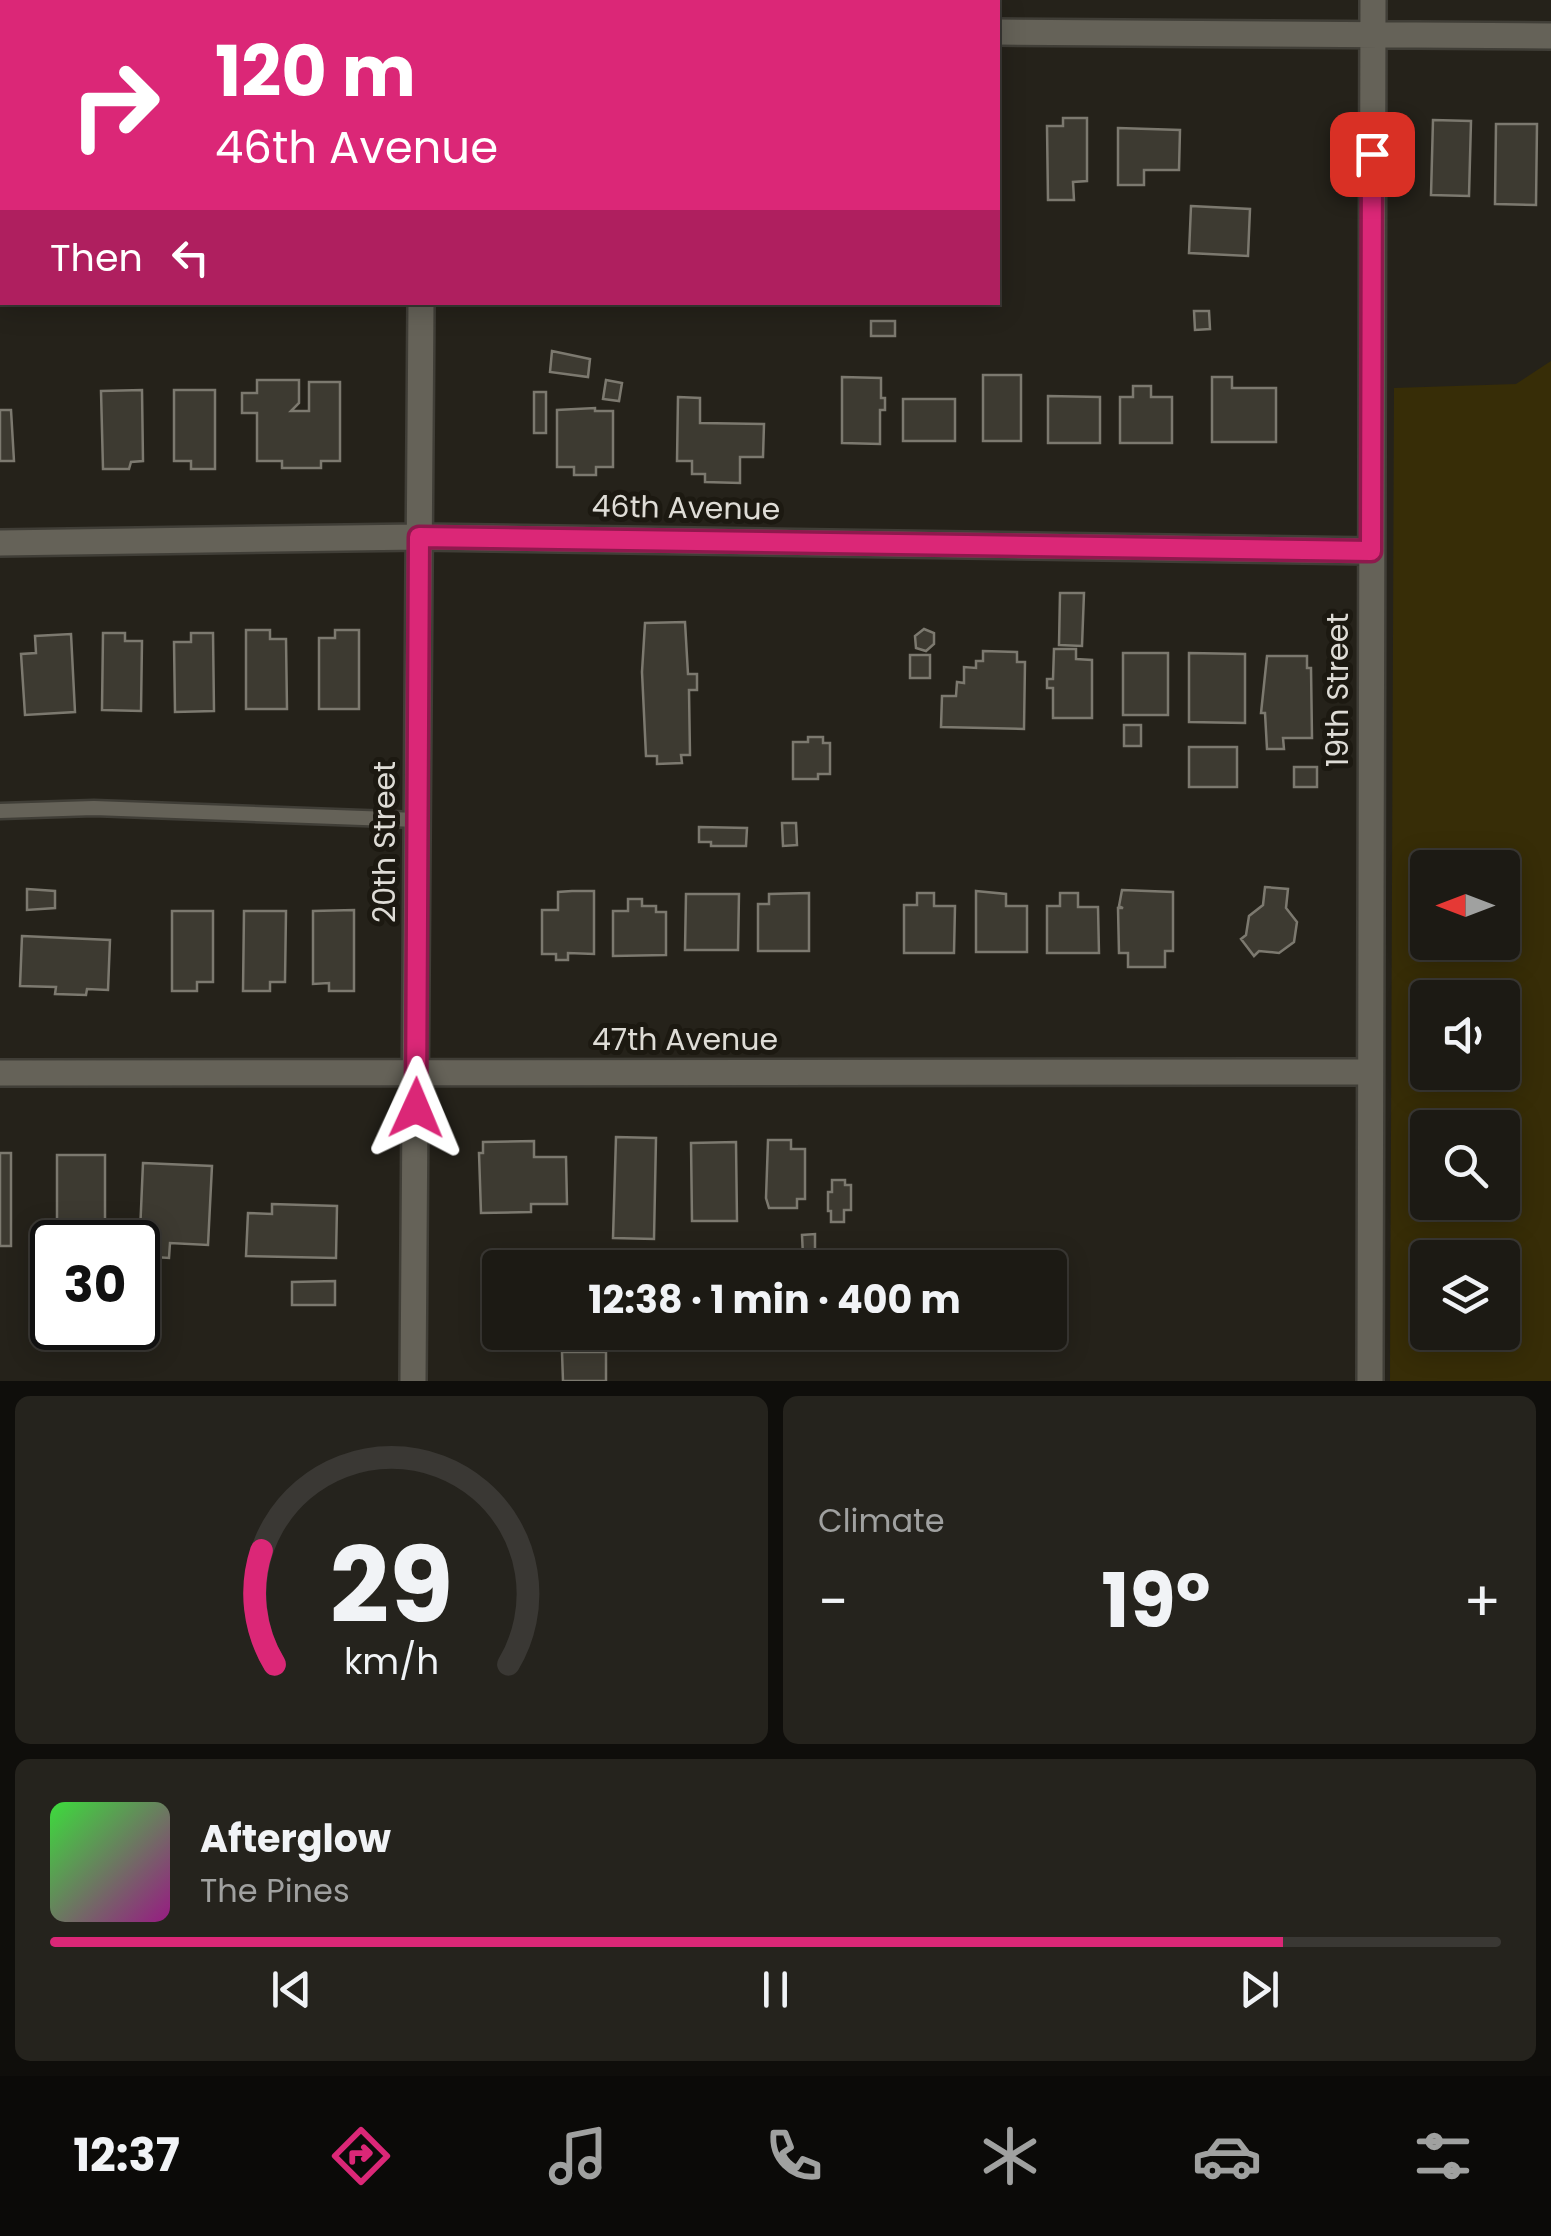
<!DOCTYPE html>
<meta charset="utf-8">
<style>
body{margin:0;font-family:Poppins,sans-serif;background:#25231d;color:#f1f3f6;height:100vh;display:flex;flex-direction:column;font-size:38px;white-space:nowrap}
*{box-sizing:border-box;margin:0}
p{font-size:32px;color:#a0a1a0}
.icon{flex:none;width:55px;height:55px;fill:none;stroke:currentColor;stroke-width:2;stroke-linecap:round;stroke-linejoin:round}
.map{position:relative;height:1381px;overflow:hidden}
.details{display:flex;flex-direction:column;gap:15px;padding:15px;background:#0f0e0b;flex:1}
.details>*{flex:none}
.hud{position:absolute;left:0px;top:0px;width:1000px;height:305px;box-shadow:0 5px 25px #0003,0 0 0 2px #3a3834;background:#db2777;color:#fff;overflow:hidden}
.needle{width:65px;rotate:270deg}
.controls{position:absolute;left:1410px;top:850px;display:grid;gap:20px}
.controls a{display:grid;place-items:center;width:110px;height:110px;border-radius:10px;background:#1c1a14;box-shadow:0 5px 25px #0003,0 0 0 2px #3a3834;font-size:50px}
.speed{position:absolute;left:30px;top:1220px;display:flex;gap:20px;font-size:50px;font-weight:700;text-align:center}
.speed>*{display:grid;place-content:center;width:130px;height:130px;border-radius:50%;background:#1c1a14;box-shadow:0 5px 25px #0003,0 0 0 2px #3a3834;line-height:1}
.speed .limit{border:5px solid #111;border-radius:15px;background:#fff;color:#111}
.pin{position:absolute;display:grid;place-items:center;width:85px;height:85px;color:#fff;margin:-42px;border-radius:20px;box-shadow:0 5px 15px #0006}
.me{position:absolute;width:110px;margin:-55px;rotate:1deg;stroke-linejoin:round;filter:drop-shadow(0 0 8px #0008)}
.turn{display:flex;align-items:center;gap:35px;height:210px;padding:0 50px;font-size:45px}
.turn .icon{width:130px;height:130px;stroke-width:2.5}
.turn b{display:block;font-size:70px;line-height:85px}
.then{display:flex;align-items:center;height:95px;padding:0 50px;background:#0003;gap:20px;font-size:38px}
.big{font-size:75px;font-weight:700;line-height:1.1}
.details .card{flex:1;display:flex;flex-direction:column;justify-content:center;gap:15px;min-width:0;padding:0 35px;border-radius:15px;background:#25231d}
.details .dial{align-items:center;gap:0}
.dial svg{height:260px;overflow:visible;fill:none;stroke:#3a3834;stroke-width:7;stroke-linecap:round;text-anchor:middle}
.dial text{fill:#f1f3f6;stroke:none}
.song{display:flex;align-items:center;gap:30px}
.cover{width:120px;height:120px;border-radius:15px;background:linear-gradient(135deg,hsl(120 70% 55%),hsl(310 70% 35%))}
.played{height:10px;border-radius:5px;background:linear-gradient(90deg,#db2777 85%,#3a3834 85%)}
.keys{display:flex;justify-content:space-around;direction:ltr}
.heat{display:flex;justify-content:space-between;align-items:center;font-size:55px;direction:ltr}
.details .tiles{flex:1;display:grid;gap:15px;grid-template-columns:1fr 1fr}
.card:last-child{grid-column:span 2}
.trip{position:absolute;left:482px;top:1250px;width:585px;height:100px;border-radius:10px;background:#1c1a14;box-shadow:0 5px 25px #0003,0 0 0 2px #3a3834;font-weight:700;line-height:100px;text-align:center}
.tab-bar{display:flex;height:160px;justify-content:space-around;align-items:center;background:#0b0a08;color:#a0a1a0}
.tab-bar .icon{width:70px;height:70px}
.tab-bar .active{color:#db2777}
.tab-bar b{font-size:45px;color:#f1f3f6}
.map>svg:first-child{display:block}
</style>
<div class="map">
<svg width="1551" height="1381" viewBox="0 0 1551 1381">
<rect width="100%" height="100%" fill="#25221a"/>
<!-- green -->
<path fill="#372d07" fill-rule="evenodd" d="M1551 361V1381H1390L1394 388 1516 384ZM1428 868H1502V942H1428ZM1428 998H1502V1072H1428ZM1428 1128H1502V1202H1428ZM1428 1258H1502V1332H1428Z"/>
<!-- building -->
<path fill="#3d3a31" stroke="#7c796f" stroke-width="2.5" d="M1063 118H1087V181L1073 182 1074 200H1048L1047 126H1063Z
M1433 120 1471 121 1469 196 1431 195Z
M1496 124H1537L1536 205 1495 204Z
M1118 128 1180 130 1179 170H1144V185H1118Z
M1191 206 1250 209 1248 256 1189 253Z
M1194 311H1209L1210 329 1195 330Z
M871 321H895V336H871Z
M552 351 590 359 588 377 550 372Z
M983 375H1021V441H983Z
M842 377 881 378V398H885V410H880V444L842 443Z
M1212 377H1232V388H1276V442H1212Z
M257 380H299V403L291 411H309V382H340V461H321V468H282V461H257V413H242V393H257Z
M606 380 622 383 619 401 603 399Z
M1133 386H1151V397H1172V443H1120V397H1133Z
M142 390 143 461 131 462 129 469H103L101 391Z
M174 390H215V469H191V461H174Z
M534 392H546V433H534Z
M1048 396 1100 397V443H1048Z
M678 397 700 398V423L764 424 763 457H740V483L705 482V474H692V461H677Z
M903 399H955V441H903Z
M595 408V411H613V467H596V475H574V467H557V410Z
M0 410H11L14 461H0Z
M1060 593H1084L1082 646 1059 645Z
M685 622 688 674H697V690H689L690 755H681L682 763 657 764V756H646L642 672 645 623Z
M924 629 934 633V644L926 651 916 648 915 636Z
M246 630H270V639H286L287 709H246Z
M335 630H359V709H319V638H335Z
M103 633H125V641H142L141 711 102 710Z
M191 633H213L214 711 175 712 174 642H191Z
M71 634 75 712 25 715 21 654 36 653 35 636Z
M1054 649H1076V659L1092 660V718H1053V688H1047V679H1053Z
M983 651 1017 652V662H1025L1024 729 941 727 942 696H956L957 682 964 683V667L976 668V661H983Z
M1123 653H1168V715H1123Z
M1189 653 1245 654V723L1189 722Z
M910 655H930V678H910Z
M1267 656H1307V668H1311L1312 738H1283L1284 749H1267L1265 713H1261Z
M1124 725H1141V746H1124Z
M808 737H823V743H830V774H818V779H793V742H808Z
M1189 747H1237V787H1189Z
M1294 767H1317V787H1294Z
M782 823H796L797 845 783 846Z
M699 827 747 828 746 846H711V842H699Z
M1265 887 1288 889 1286 908 1297 922 1294 942 1279 953 1259 951 1254 956 1241 939 1246 935 1249 916 1263 905Z
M27 889 55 891V908L27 910Z
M1122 890 1173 892V951H1165V967H1128V953H1119L1118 908H1123L1119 906Z
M572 891H594V954L568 953V960H556V954H542V910H558V892Z
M976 891 1006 894V906H1027V952H976Z
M809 893V951H758V904H769V894Z
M917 893H934V906H955L954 953H904V905H917Z
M1060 893H1078V907H1098L1099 953H1047V906H1060Z
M686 894H739L738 950H685Z
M628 899H642V906H656V912H666V955L613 956V911H628Z
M354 910V991H329V983L313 984V911Z
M172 911H213V982H197V991H172Z
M244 911H286L285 982H270V991H243Z
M22 936 110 940 108 990 87 989 86 995 55 994 56 987 20 986Z
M616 1137 656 1138 654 1239 613 1238Z
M768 1140H791V1149H805V1199H797V1208H769L766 1198Z
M534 1141V1157H566L567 1204H531V1212L481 1213 479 1153H483V1142Z
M736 1142 737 1221H692L691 1143Z
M0 1153H11V1246H0Z
M57 1155H105V1242H57Z
M143 1163 212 1166 208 1245 170 1243 169 1258 139 1256Z
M832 1180H845V1185H851V1210H844V1222H831V1211H828V1192H832Z
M272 1204 337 1206 336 1258 246 1256 248 1213 272 1214Z
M815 1234V1256H803L802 1235Z
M335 1281V1305H292V1282Z
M562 1352H606V1381H563Z"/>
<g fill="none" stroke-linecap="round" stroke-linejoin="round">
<!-- lane casing -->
<g stroke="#403e37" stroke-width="19">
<path id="lane" d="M0 292H2
M0 811 94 808 417 820"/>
</g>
<!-- street casing -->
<g stroke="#403e37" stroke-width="30">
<path id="street" d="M423 2V0
M0 30H2
M998 32 1551 36
M0 543 419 537 1371 551
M0 1073 1370 1072
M413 1381 421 302
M1370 1381 1373 0"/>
</g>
<!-- lane -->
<use href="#lane" stroke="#656258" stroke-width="14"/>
<!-- street -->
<use href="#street" stroke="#656258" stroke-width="25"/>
</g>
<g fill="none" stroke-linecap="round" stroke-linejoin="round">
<!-- route casing -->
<g stroke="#8e194d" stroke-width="25">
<path id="route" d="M416 1108 419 537 1371 551 1372 154"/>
</g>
<!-- route -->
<use href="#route" stroke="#db2777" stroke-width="18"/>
</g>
<g text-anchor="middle" stroke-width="10" stroke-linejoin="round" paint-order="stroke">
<!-- street labels -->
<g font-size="30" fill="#dedcd6" stroke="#1c1911">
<text transform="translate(686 508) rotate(1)" y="10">46th Avenue</text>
<text transform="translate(1338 690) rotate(-90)" y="10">19th Street</text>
<text transform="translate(385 842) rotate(-90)" y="10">20th Street</text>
<text x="685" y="1050">47th Avenue</text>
</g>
</g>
</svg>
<div class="controls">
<a><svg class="needle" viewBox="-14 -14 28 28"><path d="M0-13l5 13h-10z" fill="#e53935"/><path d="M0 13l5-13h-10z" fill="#a0a1a0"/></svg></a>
<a><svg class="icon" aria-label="sound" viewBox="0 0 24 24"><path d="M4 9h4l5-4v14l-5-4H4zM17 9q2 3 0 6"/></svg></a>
<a><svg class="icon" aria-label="search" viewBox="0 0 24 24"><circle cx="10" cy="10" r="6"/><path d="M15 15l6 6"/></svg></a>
<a><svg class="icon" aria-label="layers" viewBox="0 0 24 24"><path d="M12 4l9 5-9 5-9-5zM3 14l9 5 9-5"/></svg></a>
</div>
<div class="speed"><div class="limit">30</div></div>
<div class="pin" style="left:1372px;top:154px;background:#d93025"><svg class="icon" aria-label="arrive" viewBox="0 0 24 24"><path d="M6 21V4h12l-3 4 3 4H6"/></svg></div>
<svg class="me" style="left:416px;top:1108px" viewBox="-20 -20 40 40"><path d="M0-17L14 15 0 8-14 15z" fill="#db2777" stroke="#fff" stroke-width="4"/></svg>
<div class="trip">12:38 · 1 min · 400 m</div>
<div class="hud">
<div class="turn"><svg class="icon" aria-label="right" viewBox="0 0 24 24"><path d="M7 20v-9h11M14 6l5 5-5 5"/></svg><div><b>120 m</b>46th Avenue</div></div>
<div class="then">Then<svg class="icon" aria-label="left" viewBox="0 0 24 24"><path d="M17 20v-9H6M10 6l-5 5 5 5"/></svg></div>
</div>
</div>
<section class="details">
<div class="tiles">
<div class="card dial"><svg viewBox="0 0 100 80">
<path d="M14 69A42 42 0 1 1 86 69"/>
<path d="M14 69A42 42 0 0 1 10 34" stroke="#db2777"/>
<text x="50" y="56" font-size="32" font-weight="700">29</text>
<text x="50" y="72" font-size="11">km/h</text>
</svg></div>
<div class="card"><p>Climate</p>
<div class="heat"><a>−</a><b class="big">19°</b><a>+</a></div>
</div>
<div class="card">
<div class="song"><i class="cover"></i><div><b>Afterglow</b><p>The Pines</p></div></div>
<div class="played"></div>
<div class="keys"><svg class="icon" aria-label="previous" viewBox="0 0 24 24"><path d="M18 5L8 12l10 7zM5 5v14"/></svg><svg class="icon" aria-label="pause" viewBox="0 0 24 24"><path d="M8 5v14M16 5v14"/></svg><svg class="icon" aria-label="next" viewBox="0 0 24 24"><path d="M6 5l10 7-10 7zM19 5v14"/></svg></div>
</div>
</div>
</section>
<nav class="tab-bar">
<b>12:37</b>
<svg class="icon active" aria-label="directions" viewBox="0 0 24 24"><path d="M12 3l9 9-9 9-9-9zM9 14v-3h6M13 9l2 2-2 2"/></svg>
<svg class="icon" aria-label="music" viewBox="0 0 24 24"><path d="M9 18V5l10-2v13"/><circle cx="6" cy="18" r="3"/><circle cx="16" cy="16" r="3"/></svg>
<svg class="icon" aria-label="phone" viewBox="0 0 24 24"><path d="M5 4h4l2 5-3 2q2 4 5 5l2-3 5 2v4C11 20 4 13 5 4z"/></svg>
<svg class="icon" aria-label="climate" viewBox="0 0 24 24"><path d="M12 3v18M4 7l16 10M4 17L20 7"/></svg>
<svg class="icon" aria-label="car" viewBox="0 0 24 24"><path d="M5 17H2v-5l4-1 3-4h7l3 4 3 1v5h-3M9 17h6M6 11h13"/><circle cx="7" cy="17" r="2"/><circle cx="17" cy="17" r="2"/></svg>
<svg class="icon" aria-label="filters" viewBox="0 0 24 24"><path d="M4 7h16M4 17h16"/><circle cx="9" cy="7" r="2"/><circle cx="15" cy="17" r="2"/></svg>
</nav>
